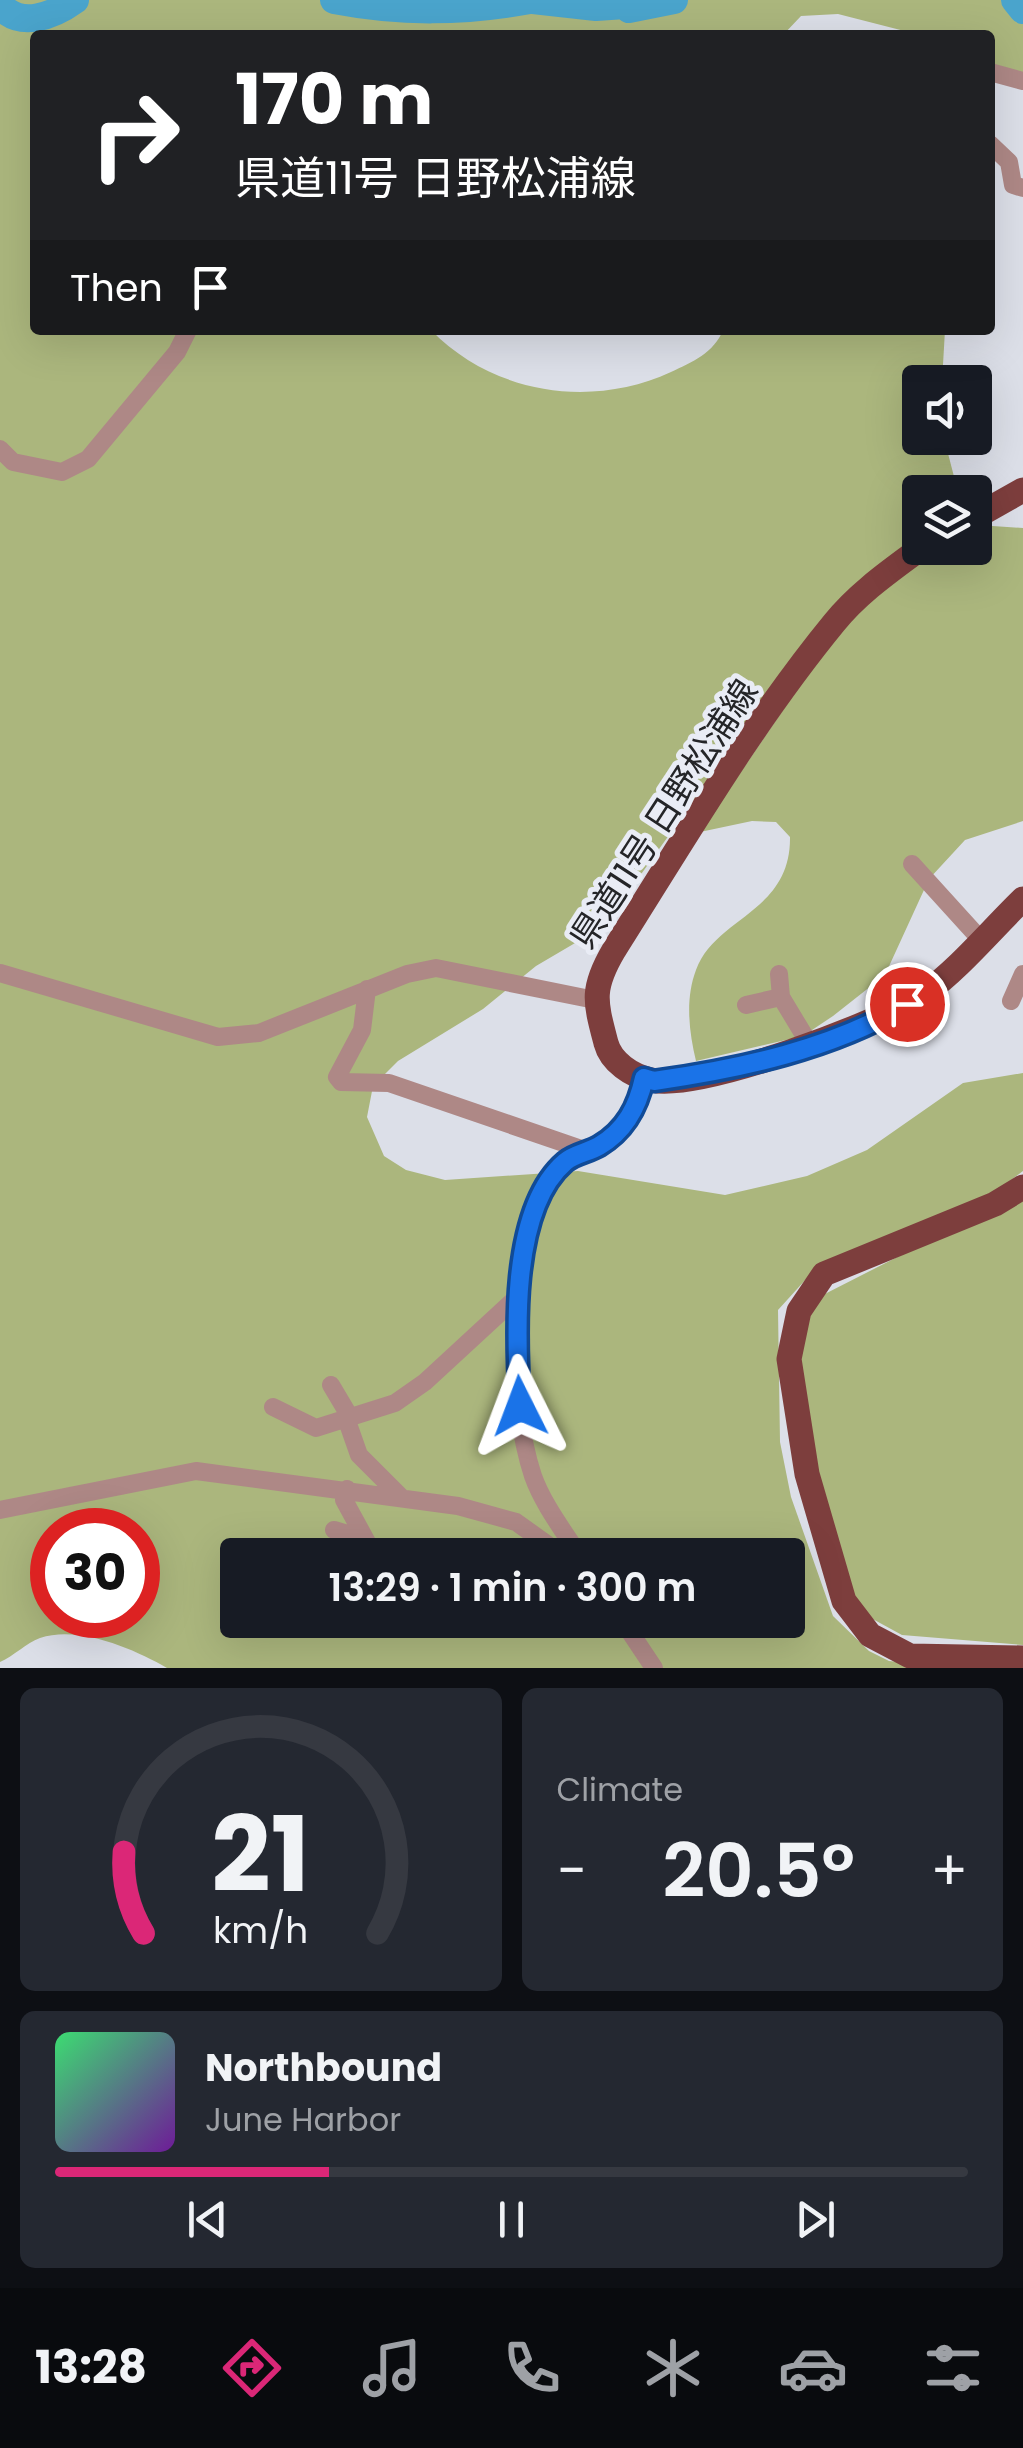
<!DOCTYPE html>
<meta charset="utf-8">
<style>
body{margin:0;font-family:Poppins,"Noto Sans JP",sans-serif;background:#242831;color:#f1f3f6;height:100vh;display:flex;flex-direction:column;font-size:38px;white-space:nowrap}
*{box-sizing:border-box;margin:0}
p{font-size:32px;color:#9ea1a6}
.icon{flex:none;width:55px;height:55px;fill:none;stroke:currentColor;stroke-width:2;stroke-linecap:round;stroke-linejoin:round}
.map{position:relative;height:1668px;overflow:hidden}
.sheet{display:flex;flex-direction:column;gap:20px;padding:20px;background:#0d0f14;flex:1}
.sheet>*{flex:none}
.guide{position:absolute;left:30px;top:30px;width:965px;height:305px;border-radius:10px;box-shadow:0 10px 40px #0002;background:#202124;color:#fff;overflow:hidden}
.controls{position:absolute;left:902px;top:365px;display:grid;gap:20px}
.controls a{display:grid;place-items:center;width:90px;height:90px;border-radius:10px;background:#171b24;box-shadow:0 10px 40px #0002;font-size:50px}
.speed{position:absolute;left:30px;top:1508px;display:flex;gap:20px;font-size:50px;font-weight:700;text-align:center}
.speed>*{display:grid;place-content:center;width:130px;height:130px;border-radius:50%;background:#171b24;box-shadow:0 10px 40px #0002;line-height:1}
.speed .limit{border:15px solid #d22;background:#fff;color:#111}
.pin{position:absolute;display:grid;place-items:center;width:85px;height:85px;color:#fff;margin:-42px;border:5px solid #fff;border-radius:50%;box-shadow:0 2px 10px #0007}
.me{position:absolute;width:110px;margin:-55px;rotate:357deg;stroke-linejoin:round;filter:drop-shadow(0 0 8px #0008)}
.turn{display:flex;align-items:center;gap:35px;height:210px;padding:0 40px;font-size:45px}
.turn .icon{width:130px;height:130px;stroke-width:2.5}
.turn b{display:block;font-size:70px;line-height:85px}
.then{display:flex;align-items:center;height:95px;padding:0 40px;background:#0003;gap:20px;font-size:38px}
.big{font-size:75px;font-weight:600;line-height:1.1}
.sheet .widget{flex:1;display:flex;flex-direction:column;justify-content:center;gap:15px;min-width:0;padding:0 35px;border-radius:15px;background:#242831}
.sheet .dial{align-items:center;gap:0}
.dial svg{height:260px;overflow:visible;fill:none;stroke:#363941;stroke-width:7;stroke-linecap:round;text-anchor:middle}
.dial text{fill:#f1f3f6;stroke:none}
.song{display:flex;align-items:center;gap:30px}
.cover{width:120px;height:120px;border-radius:15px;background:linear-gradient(135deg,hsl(140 70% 55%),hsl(280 70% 35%))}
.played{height:10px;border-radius:5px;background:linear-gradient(90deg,#db2777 30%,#363941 30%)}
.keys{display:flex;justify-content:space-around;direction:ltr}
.heat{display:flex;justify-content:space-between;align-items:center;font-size:55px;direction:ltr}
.sheet .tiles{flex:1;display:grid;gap:20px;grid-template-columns:1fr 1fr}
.widget:last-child{grid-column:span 2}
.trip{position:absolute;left:220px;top:1538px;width:585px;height:100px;border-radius:10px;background:#171b24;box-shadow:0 10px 40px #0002;font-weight:600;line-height:100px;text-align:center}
.tabs{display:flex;height:160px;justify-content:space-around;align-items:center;background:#090b0e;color:#9ea1a6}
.tabs .icon{width:70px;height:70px}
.tabs .current{color:#db2777}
.tabs b{font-size:45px;color:#f1f3f6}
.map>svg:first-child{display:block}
</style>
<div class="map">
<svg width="1023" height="1668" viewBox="0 0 1023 1668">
<rect width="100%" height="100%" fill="#dcdfe8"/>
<!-- green -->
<path fill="#abb67d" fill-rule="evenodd" d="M0 0H1023V84L990 65V35H920L838 14 801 16 783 35H35V330H431C493 394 591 409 671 372 692 362 714 353 723 330H945L942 382H920V438H944L958 492H920V541L820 624 604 926 536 966 483 1009 398 1061 373 1086 367 1117 384 1156 406 1170 445 1180 578 1171 725 1195 807 1176 867 1150 963 1083 1023 1073V1171L998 1190 817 1267 778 1310 780 1442 791 1497 833 1616 869 1651 889 1661 956 1668H167C134 1649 79 1625 40 1638 26 1643 14 1656 0 1662ZM52 1530H138V1615H52ZM238 1555H788V1620H238Z
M978 525 1023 528V821L965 840 929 879 885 975 833 1016 803 1036 696 1061C689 1032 685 999 696 970 715 917 791 913 790 837L776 822 752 821 700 832 836 632 887 582 942 548H975Z
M1023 1193V1645L902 1635 858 1611 821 1534 794 1359 813 1300Z"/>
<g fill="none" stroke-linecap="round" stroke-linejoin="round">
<!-- river -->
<path stroke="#4aa4cc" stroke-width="28" d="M334 0C402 13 462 12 530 0
M533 0 596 7 625 5 629 9 674 0
M1015 0 1023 10
M0 5C20 29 53 16 75 0"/>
<!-- minor -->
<path stroke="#ae8886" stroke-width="18" d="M990 72 1023 81
M990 144 1009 162 1013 185 1023 188
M0 449 13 462 62 472 88 459 177 352 188 330
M912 864 981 940
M0 973 218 1037 259 1033 407 974 436 968 595 1000
M779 974 781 997
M367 989 362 1030 337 1077 341 1082 389 1083 587 1151
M1011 1001 1023 974
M746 1005 781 997 810 1045
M331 1385 350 1417
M273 1407 316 1428 395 1403 425 1382 516 1298
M346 1418 359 1455 400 1496
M347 1489 344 1500 374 1555
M0 1510 196 1471 458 1506 516 1522 562 1555
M334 1530 365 1539
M579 1555C563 1530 543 1504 533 1476 508 1401 505 1255 546 1185 577 1133 625 1159 644 1077
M622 1620 654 1668"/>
<!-- primary -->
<path stroke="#7d3e3d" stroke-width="25" d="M975 517 1023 490
M921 548C890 571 858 593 834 623 752 723 683 841 614 950 591 989 595 1001 606 1043 611 1062 632 1076 651 1080 699 1091 881 1023 924 994 960 968 991 930 1023 899
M1023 1187 995 1204 824 1274 799 1311 789 1359 807 1474 844 1601 870 1635 910 1656 1023 1658"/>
</g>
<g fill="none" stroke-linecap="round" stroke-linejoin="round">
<!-- route casing -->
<g stroke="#114b97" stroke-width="25">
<path id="route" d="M520 1406C516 1340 509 1210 565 1162 574 1154 589 1152 599 1146 626 1130 638 1106 644 1078L654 1081C739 1069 833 1049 907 1004"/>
</g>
<!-- route -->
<use href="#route" stroke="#1a73e8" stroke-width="18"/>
</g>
<g text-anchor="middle" stroke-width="10" stroke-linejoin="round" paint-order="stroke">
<!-- street labels -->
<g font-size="35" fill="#242528" stroke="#e9ecf5">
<text transform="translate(664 814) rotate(-57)" y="12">県道11号 日野松浦線</text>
</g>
</g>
</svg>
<div class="controls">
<a><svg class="icon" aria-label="sound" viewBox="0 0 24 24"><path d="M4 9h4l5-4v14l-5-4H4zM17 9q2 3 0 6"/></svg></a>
<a><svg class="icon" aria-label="layers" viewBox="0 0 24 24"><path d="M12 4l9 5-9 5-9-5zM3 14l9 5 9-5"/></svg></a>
</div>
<div class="speed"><div class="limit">30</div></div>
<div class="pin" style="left:907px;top:1004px;background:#d93025"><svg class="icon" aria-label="arrive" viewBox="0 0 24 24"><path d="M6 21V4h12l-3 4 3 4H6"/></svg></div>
<svg class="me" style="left:520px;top:1406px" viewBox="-20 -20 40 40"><path d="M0-17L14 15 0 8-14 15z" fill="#1a73e8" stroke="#fff" stroke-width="4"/></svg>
<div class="trip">13:29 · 1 min · 300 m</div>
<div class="guide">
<div class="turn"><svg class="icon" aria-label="right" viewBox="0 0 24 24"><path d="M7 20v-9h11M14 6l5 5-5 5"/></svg><div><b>170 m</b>県道11号 日野松浦線</div></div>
<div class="then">Then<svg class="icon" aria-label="arrive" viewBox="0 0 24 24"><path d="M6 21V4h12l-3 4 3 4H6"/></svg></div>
</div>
</div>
<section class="sheet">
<div class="tiles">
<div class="widget dial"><svg viewBox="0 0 100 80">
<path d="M14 69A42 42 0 1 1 86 69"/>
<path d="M14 69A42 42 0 0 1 8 44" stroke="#db2777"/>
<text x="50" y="56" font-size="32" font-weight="700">21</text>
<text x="50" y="72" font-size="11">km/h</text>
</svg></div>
<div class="widget"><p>Climate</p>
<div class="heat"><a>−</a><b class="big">20.5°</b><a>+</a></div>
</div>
<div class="widget">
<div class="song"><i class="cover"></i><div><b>Northbound</b><p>June Harbor</p></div></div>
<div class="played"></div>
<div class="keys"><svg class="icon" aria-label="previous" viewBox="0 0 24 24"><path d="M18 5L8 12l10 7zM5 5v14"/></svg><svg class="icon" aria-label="pause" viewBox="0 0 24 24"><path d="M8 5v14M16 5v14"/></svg><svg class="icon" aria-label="next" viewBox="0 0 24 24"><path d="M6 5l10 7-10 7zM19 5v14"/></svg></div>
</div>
</div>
</section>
<nav class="tabs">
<b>13:28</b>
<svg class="icon current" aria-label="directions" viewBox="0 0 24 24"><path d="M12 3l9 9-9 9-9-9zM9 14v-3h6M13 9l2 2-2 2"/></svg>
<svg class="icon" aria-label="music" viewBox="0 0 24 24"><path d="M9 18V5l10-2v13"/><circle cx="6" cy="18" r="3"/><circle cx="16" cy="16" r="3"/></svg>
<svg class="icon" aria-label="phone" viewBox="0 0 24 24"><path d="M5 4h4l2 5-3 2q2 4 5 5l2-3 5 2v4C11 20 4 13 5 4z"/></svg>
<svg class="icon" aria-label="climate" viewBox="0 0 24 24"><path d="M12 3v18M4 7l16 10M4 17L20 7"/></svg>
<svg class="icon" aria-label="car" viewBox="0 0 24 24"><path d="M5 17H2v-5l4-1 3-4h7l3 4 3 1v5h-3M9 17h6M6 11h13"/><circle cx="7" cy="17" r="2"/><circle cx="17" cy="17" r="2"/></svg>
<svg class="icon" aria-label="filters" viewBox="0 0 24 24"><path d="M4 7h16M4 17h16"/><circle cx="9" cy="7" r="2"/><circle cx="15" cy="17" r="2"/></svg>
</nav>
